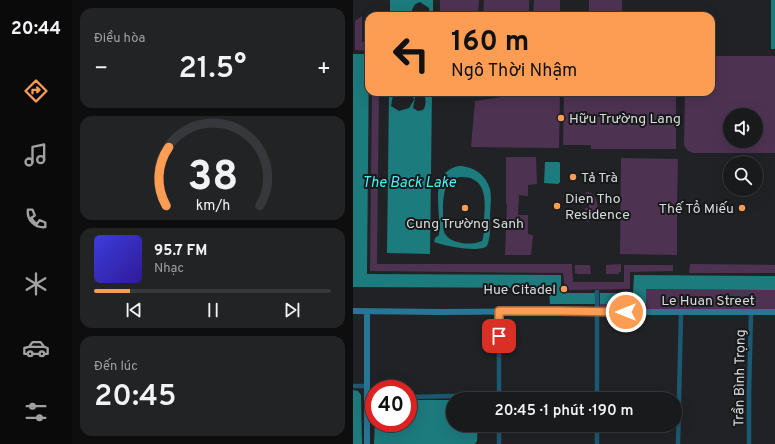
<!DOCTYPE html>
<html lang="vi">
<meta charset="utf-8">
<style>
body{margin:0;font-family:Overpass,sans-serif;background:#222325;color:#f1f3f6;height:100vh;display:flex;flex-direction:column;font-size:15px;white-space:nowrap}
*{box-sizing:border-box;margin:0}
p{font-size:13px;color:#9fa1a3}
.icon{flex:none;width:22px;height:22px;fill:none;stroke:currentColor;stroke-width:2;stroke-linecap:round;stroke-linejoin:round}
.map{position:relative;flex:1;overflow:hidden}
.side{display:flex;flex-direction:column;gap:8px;padding:8px;background:#0e0e0f;width:281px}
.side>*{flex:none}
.guide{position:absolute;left:12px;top:12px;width:350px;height:84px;border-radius:12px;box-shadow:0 4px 16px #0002,0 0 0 1px #37383b;background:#fd9d54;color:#111;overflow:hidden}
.buttons{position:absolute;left:370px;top:108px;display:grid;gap:8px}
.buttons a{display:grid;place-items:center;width:40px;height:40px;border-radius:50%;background:#191a1c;box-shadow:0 4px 16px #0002,0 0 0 1px #37383b;font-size:20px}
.speed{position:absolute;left:12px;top:380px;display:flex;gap:8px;font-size:20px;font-weight:700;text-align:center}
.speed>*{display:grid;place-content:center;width:52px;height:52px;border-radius:50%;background:#191a1c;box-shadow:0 4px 16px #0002,0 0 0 1px #37383b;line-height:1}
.speed .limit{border:6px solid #d22;background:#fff;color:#111}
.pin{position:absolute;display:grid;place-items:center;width:34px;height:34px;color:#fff;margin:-17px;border-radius:8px;box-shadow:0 2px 6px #0006}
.me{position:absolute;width:44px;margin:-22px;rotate:270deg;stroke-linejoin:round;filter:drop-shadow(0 0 3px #0008)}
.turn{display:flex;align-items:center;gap:14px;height:84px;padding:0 20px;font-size:18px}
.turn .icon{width:52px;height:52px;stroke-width:2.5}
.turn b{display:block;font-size:28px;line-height:34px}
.big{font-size:30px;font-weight:600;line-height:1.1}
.side .card{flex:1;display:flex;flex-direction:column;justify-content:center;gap:6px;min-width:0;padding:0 14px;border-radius:12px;background:#222325}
.side .dial{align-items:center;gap:0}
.dial svg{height:104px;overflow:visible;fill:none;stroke:#37383b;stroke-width:7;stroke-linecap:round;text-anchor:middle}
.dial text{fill:#f1f3f6;stroke:none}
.song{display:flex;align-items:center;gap:12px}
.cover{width:48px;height:48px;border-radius:6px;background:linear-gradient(135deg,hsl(240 70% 55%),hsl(250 70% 35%))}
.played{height:4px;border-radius:2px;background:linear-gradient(90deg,#fd9d54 15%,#37383b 15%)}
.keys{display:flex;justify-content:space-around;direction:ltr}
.heat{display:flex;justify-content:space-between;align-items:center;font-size:22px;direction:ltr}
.trip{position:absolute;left:93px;top:392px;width:236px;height:40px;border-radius:20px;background:#191a1c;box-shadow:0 4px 16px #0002,0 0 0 1px #37383b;font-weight:600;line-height:40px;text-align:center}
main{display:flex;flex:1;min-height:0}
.dock{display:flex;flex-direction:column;width:72px;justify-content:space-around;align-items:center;background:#0a0a0b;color:#9fa1a3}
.dock .icon{width:28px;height:28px}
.dock .on{color:#fd9d54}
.dock b{font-size:18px;color:#f1f3f6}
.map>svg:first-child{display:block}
</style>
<main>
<nav class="dock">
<b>20:44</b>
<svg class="icon on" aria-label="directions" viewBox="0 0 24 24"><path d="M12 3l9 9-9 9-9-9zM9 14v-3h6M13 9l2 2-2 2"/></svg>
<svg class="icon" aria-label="music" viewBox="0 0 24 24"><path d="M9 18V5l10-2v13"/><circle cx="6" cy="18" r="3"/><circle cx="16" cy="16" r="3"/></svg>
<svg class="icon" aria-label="phone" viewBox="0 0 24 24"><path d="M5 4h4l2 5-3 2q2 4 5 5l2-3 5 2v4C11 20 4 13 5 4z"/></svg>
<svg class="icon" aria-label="climate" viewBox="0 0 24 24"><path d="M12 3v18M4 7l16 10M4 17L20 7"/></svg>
<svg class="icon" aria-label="car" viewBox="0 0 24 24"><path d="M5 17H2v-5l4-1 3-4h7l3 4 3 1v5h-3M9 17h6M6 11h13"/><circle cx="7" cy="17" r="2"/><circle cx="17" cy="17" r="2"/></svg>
<svg class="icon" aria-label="filters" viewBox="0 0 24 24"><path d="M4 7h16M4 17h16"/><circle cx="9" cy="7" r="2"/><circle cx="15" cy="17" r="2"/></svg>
</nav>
<section class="side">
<div class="card"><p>Điều hòa</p>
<div class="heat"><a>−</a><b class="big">21.5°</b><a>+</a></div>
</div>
<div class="card dial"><svg viewBox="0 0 100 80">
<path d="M14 69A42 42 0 1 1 86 69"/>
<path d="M14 69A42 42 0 0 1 16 24" stroke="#fd9d54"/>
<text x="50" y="56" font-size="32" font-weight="700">38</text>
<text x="50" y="72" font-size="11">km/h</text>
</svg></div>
<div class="card">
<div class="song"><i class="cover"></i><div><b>95.7 FM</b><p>Nhạc</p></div></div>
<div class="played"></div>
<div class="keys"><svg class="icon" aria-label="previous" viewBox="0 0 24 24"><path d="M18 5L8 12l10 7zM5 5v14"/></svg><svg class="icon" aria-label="pause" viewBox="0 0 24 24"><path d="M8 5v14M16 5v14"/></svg><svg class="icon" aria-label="next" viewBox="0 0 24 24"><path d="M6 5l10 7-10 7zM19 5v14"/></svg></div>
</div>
<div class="card"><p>Đến lúc</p><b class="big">20:45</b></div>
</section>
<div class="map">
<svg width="422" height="444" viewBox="0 0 422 444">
<rect width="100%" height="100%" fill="#212225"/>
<!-- green -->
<path fill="#4e3252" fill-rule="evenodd" d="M87 0H126L125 16H87Z
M131 0H176V16H130Z
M181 0H207V16H180Z
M236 0H269V16H236Z
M9 16V42H16V51L2 50V21Z
M358 56H422V153H340L334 150 331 145 332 92H358ZM377 115H403V141H377Z
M19 92H26L24 264H219L220 282H271V265H320V271L277 272V289L212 290 210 273 17 271Z
M150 92H207L206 148 118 147 122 101 149 97Z
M211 92H323V149H238V145H210Z
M153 157H183L184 184 175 185V196L166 195 165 215H175V234L180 235 178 255H152L154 204H153Z
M268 158 325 159 324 202 323 203V212H324V255L267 254Z
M234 192C248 193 247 217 235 222L232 220V208H236V205H232V194Z
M268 264V272H266V274H253V265Z
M337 264 422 265V273H336Z
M222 265H237L238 274H224V273H222Z
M293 289 422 290V309L247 311V304H293Z"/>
<!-- water -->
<path fill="#1c7b7d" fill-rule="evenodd" d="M37 0H80V16H77L76 8 67 2C60 4 59 9 58 16H37Z
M418 0H422V49H418Z
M0 54H16L14 274 208 275V293H242V304H197L196 288 0 287Z
M36 92H43L40 95 38 106 46 111 56 108 61 100 60 95 49 92H63L60 108 65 111 70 110C74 104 73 98 70 92H79L77 254 34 253Z
M192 162H206L207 163V182L205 184 191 183Z
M106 166C120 166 133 175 137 189 139 198 137 208 137 218 137 227 138 237 134 246 126 253 92 246 81 242L82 238 86 235C89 211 74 173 106 166ZM106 177C133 175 133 199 131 218 130 226 132 233 129 241 118 246 96 244 91 232 90 220 88 193 95 183 98 180 102 179 106 177Z
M281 275 422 276V290L293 289V304H247V293H280Z
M0 390 5 391 8 395 9 444H0Z
M55 400H100V425H125L124 441 122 444H21L22 423H55Z"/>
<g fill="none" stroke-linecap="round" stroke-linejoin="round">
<!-- street -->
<path stroke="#1b5972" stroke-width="4.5" d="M146 311V399
M0 386H14
M14 397H21
M55 397 146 395
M244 399V292
M146 425V444
M244 425V444
M325 444 328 312
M396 444V394L398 313"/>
<!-- secondary -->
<path stroke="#277695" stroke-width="6" d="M0 311 88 312 206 311 245 312H422
M14 444V312"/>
</g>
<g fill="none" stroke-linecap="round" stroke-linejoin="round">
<!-- route casing -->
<g stroke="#a46637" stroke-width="10">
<path id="route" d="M146 336V311H206L273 312"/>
</g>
<!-- route -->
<use href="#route" stroke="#fd9d54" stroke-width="7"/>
</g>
<!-- markers -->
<g fill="#fd9d54" stroke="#18191b" stroke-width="1.5">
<circle cx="208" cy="118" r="4"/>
<circle cx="220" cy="177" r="4"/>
<circle cx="204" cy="206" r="4"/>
<circle cx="112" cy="208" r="4"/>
<circle cx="389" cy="208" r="4"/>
<circle cx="211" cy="289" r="4"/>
</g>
<g text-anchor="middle" stroke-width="4" stroke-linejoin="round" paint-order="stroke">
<!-- poi labels -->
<g font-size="14" fill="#d8d9da" stroke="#18191b" text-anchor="start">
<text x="216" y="123">Hữu Trường Lang</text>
<text x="228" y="182">Tả Trà</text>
<text x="212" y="203">Dien Tho<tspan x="212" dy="16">Residence</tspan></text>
<text x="381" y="213" text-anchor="end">Thế Tổ Miếu</text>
<text x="112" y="228" text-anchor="middle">Cung Trường Sanh</text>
<text x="203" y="294" text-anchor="end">Hue Citadel</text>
</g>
<!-- street labels -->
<g font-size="14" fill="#d8d9da" stroke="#18191b">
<text x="355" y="305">Le Huan Street</text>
<text transform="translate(386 378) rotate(-89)" y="5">Trần Bình Trọng</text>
</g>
<!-- water labels -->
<g font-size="15" font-style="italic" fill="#48f1f5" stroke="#18191b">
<text x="56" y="187">The Back Lake</text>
</g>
</g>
</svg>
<div class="buttons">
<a><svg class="icon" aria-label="sound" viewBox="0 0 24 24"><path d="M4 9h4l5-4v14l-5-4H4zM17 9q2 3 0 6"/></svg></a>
<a><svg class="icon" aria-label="search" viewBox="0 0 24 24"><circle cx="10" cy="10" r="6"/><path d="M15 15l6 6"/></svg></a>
</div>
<div class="speed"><div class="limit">40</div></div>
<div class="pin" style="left:146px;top:336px;background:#d93025"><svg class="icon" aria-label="arrive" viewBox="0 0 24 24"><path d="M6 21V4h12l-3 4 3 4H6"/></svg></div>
<svg class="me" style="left:273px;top:312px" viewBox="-20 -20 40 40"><circle r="17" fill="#fd9d54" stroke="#fff" stroke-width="3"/><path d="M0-11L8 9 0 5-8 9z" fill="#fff"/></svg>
<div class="trip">20:45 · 1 phút · 190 m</div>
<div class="guide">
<div class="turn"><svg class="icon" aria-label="left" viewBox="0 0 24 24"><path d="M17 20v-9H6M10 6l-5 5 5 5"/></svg><div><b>160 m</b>Ngô Thời Nhậm</div></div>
</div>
</div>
</main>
